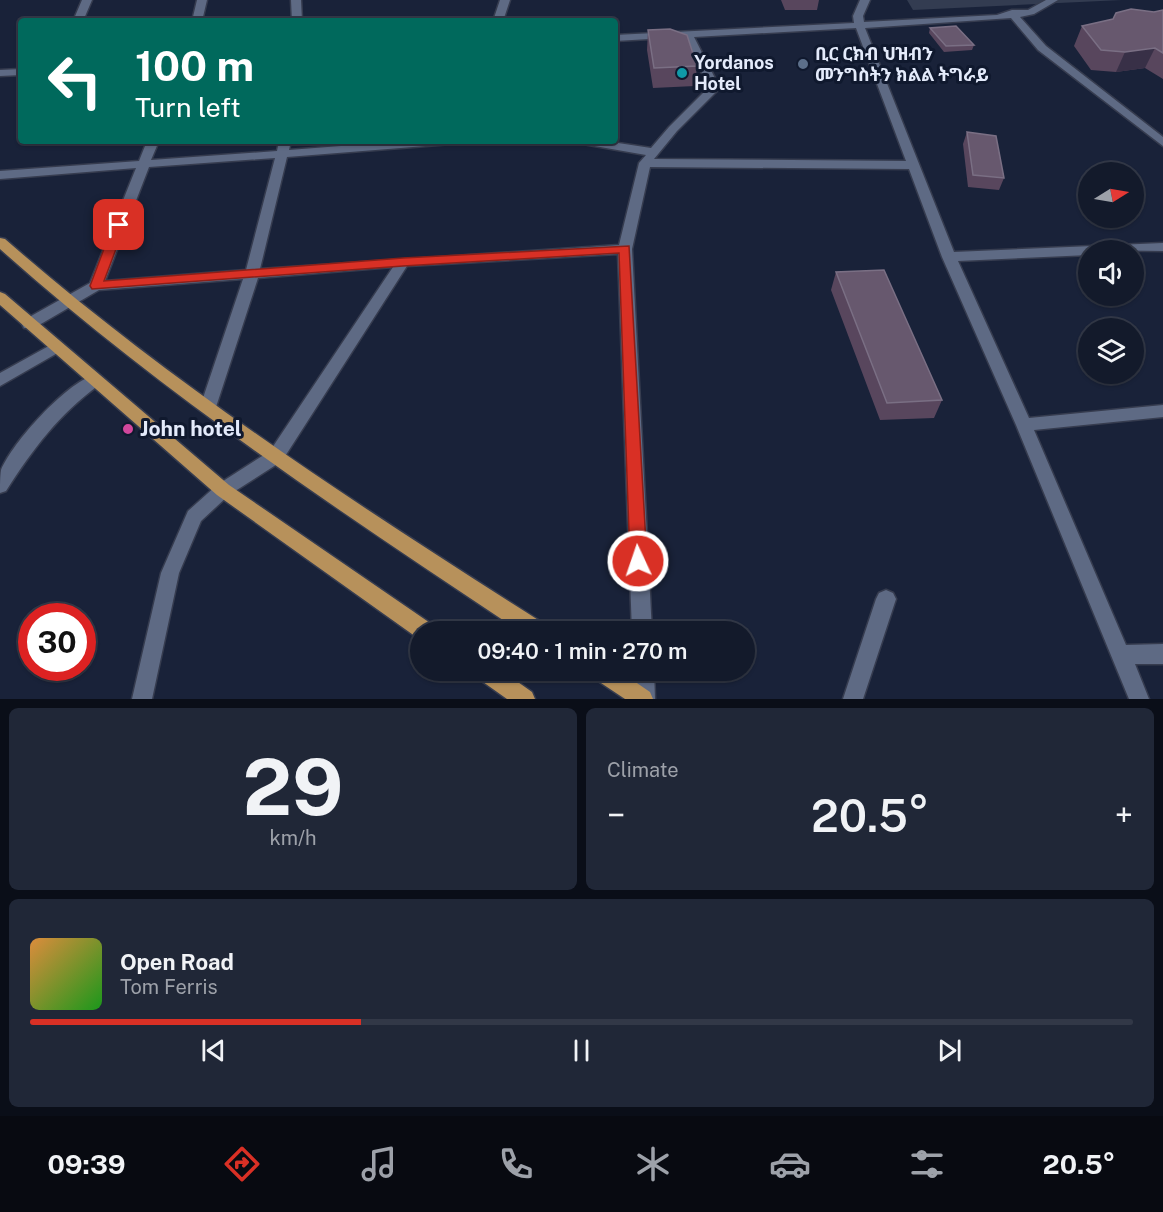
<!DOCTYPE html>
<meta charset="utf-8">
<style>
body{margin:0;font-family:"Public Sans","Noto Sans Ethiopic",sans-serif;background:#202737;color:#f1f3f6;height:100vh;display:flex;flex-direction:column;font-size:22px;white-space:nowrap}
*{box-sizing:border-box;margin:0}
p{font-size:20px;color:#9da1a9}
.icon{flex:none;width:33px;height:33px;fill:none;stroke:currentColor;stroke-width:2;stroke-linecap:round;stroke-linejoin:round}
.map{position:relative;height:699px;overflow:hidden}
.side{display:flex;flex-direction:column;gap:9px;padding:9px;background:#0a0e18;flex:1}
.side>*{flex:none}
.top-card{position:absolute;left:18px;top:18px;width:600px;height:126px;border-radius:6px;box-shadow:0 2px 4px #0004,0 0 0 2px #323847;background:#00695c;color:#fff;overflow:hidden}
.needle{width:39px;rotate:79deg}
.tools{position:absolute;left:1078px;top:162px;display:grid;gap:12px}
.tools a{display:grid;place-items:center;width:66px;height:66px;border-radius:50%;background:#131a2b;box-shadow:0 2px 4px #0004,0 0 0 2px #323847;font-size:30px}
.speed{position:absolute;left:18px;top:603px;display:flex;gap:12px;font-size:30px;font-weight:700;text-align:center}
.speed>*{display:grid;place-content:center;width:78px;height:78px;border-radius:50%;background:#131a2b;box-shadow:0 2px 4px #0004,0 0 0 2px #323847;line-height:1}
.speed .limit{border:9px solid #d22;background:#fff;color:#111}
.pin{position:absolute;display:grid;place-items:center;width:51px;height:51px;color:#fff;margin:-26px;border-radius:12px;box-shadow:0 3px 9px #0006}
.me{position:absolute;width:66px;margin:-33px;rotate:357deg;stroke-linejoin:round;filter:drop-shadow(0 0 4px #0008)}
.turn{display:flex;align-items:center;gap:21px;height:126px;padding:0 18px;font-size:27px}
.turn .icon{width:78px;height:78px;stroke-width:2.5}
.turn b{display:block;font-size:42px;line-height:51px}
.big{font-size:45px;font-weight:600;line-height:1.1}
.side .card{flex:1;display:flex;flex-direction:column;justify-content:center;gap:9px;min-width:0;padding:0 21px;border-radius:9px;background:#202737}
.side .dial{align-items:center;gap:0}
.dial b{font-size:78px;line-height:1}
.song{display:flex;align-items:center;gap:18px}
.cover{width:72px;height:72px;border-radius:9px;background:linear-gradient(135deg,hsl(30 70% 55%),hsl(120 70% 35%))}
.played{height:6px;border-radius:3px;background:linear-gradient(90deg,#d93025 30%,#323847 30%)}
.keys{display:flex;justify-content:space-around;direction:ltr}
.heat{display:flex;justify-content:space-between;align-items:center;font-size:33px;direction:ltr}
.side .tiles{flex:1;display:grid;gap:9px;grid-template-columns:1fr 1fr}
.card:last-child{grid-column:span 2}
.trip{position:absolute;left:410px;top:621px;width:345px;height:60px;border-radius:30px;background:#131a2b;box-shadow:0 2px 4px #0004,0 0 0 2px #323847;font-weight:600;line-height:60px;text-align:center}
.tabs{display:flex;height:96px;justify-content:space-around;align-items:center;background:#080a11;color:#9da1a9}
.tabs .icon{width:42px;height:42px}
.tabs .selected{color:#d93025}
.tabs b{font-size:27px;color:#f1f3f6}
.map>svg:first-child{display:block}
</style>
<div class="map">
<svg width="1163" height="699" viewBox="0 0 1163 699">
<rect width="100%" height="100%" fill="#192239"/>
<!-- green -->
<path fill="#333c51" d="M907 0H1122L913 10Z"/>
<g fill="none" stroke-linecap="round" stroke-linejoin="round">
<!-- minor casing -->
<g stroke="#363c4f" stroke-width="3">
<path id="minor" d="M82 0H92L83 21H73Z
M197 0H207L202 21H192Z
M291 0H301L302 21H292Z
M500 0H510L503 21H493Z
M860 0H870L863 16 864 22 997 15 1012 10H1028L1046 0H1058L1034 14 1020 17 1046 46 1163 137V146L1038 50 1011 18 865 28 954 252 1163 243V251L1089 250V255L958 261 1029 418 1163 405V417L1034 430 1126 645 1163 644V664H1135L1149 699H1129L1016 425 942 257 909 169 650 167 632 249 652 632H632L618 254 407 266 282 461 229 495 201 521 179 573 152 699H132L161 573 188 511 217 485 270 451 393 267 258 278 216 407 214 411H202L200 407 243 279 99 290 34 328H24L22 324 24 320 90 283 136 168 0 179V171L139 161 147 141H159L151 160 277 151 279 141H291L289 150 405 141H457L451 144 287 157 260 269 619 245 639 163 646 155 583 144 577 141H605L651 148 669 127 709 87 684 37 615 41V35L854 23 853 16ZM856 28 906 161 654 159 677 131 720 88 694 37ZM275 158 246 270 105 281 149 167Z
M21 69V75L0 76V70Z
M56 342 61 343 63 347 61 351 0 386V373Z
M94 375 99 377 102 381 99 385C59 414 33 449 6 491L0 493C0 486 0 476 1 470 13 442 65 384 94 375Z
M886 590 893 593 896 599 863 699H843L876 599 879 593Z
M634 670H654L655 699H635Z"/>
</g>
<!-- major casing -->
<g stroke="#363c4f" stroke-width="3">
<path id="major" d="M0 238 5 239C172 385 359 506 546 625L549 632H521C342 513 161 393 0 249Z
M0 292 5 294 229 485 433 625 436 632H420L419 639 217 495 0 305Z
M473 670H501L532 692 535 699H507L476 677Z
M589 670H618L650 692 653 699H625L592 677Z"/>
</g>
<!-- minor -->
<use href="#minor" fill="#5e6a84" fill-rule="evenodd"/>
<!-- major -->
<use href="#major" fill="#b7915b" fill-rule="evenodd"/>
</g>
<!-- wall -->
<path fill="#58465d" d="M781 0H819L817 10H785Z
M1163 10V79L1145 68 1116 72 1091 70 1074 46 1082 26Z
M930 28 974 45 972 50 944 52 929 33Z
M648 30 697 66 695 86 653 88 647 50Z
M967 132 1004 178 999 190 968 187 963 144Z
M836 272 942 400 934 418 880 420 831 290Z"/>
<!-- shaded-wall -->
<path fill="#383047" d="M1155 48 1145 68 1116 72 1125 52Z"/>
<!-- building -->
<path fill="#67586e" stroke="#7a6f84" stroke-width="1.5" d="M1131 9 1154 12 1163 10V53L1155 48 1125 52 1101 50 1082 26 1113 19 1116 13Z
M956 26 974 45 946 46 930 28Z
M670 29 687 35 697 66 654 68 648 30Z
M967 132 996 136 1004 178 973 175Z
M884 270 942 400 887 403 836 272Z"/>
<!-- route -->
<path fill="#d93025" stroke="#8d1f18" stroke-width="1.5" d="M119 221 125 225 104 281 403 258 629 246 647 561 644 566 638 568 632 566 630 561 619 253 403 266 92 289 90 286 113 225Z"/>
<!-- markers -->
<circle fill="#5c6f8a" stroke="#10192e" stroke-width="2" cx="803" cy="64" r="6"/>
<circle fill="#0f9aa8" stroke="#10192e" stroke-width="2" cx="682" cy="73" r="6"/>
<circle fill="#d1479c" stroke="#10192e" stroke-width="2" cx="128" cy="429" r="6"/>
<g text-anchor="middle" stroke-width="6" stroke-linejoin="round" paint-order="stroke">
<!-- far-poi labels -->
<g font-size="18" font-weight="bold" fill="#e4ebfb" stroke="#10192e" text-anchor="start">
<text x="815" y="60">ቢር ርክብ ህዝብን<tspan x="815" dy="21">መንግስትን ክልል ትግራይ</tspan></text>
<text x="694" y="69">Yordanos<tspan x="694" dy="21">Hotel</tspan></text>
</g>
<!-- poi labels -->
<g font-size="21" font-weight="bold" fill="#e4ebfb" stroke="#10192e" text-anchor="start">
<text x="140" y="436">John hotel</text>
</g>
</g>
</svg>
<div class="tools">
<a><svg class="needle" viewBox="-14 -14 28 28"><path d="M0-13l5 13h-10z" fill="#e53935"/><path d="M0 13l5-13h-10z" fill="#9da1a9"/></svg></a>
<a><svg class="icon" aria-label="sound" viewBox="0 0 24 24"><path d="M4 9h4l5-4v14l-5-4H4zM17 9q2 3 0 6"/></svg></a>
<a><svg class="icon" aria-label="layers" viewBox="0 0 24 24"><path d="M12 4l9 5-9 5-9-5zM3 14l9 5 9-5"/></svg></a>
</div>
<div class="speed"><div class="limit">30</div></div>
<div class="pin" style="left:119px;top:225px;background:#d93025"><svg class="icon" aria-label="arrive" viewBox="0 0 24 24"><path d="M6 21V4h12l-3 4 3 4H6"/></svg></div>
<svg class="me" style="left:638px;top:561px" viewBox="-20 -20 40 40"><circle r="17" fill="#d93025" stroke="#fff" stroke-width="3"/><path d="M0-11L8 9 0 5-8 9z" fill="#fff"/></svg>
<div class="trip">09:40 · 1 min · 270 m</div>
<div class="top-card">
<div class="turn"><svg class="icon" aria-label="left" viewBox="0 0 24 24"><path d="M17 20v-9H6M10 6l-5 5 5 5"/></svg><div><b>100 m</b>Turn left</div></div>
</div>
</div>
<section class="side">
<div class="tiles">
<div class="card dial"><b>29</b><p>km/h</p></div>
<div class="card"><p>Climate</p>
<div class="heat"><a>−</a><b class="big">20.5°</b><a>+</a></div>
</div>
<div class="card">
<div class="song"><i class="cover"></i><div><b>Open Road</b><p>Tom Ferris</p></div></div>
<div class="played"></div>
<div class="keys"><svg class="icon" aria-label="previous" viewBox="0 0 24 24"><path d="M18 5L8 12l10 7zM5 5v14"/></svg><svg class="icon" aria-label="pause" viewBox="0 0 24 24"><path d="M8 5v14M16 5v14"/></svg><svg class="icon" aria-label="next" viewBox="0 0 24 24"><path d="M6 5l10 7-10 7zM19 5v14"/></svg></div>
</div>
</div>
</section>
<nav class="tabs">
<b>09:39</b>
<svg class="icon selected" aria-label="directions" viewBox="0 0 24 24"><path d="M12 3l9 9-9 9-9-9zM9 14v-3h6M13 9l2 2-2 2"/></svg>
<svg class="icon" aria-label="music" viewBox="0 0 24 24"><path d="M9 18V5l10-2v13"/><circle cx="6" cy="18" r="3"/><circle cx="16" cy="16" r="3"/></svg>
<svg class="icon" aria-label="phone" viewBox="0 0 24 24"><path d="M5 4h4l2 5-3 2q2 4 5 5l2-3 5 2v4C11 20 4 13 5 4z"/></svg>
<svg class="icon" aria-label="climate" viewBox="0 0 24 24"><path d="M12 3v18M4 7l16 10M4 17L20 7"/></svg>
<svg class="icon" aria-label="car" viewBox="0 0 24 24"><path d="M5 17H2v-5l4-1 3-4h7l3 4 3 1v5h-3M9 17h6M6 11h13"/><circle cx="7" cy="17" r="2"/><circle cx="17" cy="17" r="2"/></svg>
<svg class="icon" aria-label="filters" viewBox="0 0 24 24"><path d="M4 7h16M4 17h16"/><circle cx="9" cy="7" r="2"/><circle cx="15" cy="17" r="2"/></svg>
<b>20.5°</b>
</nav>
